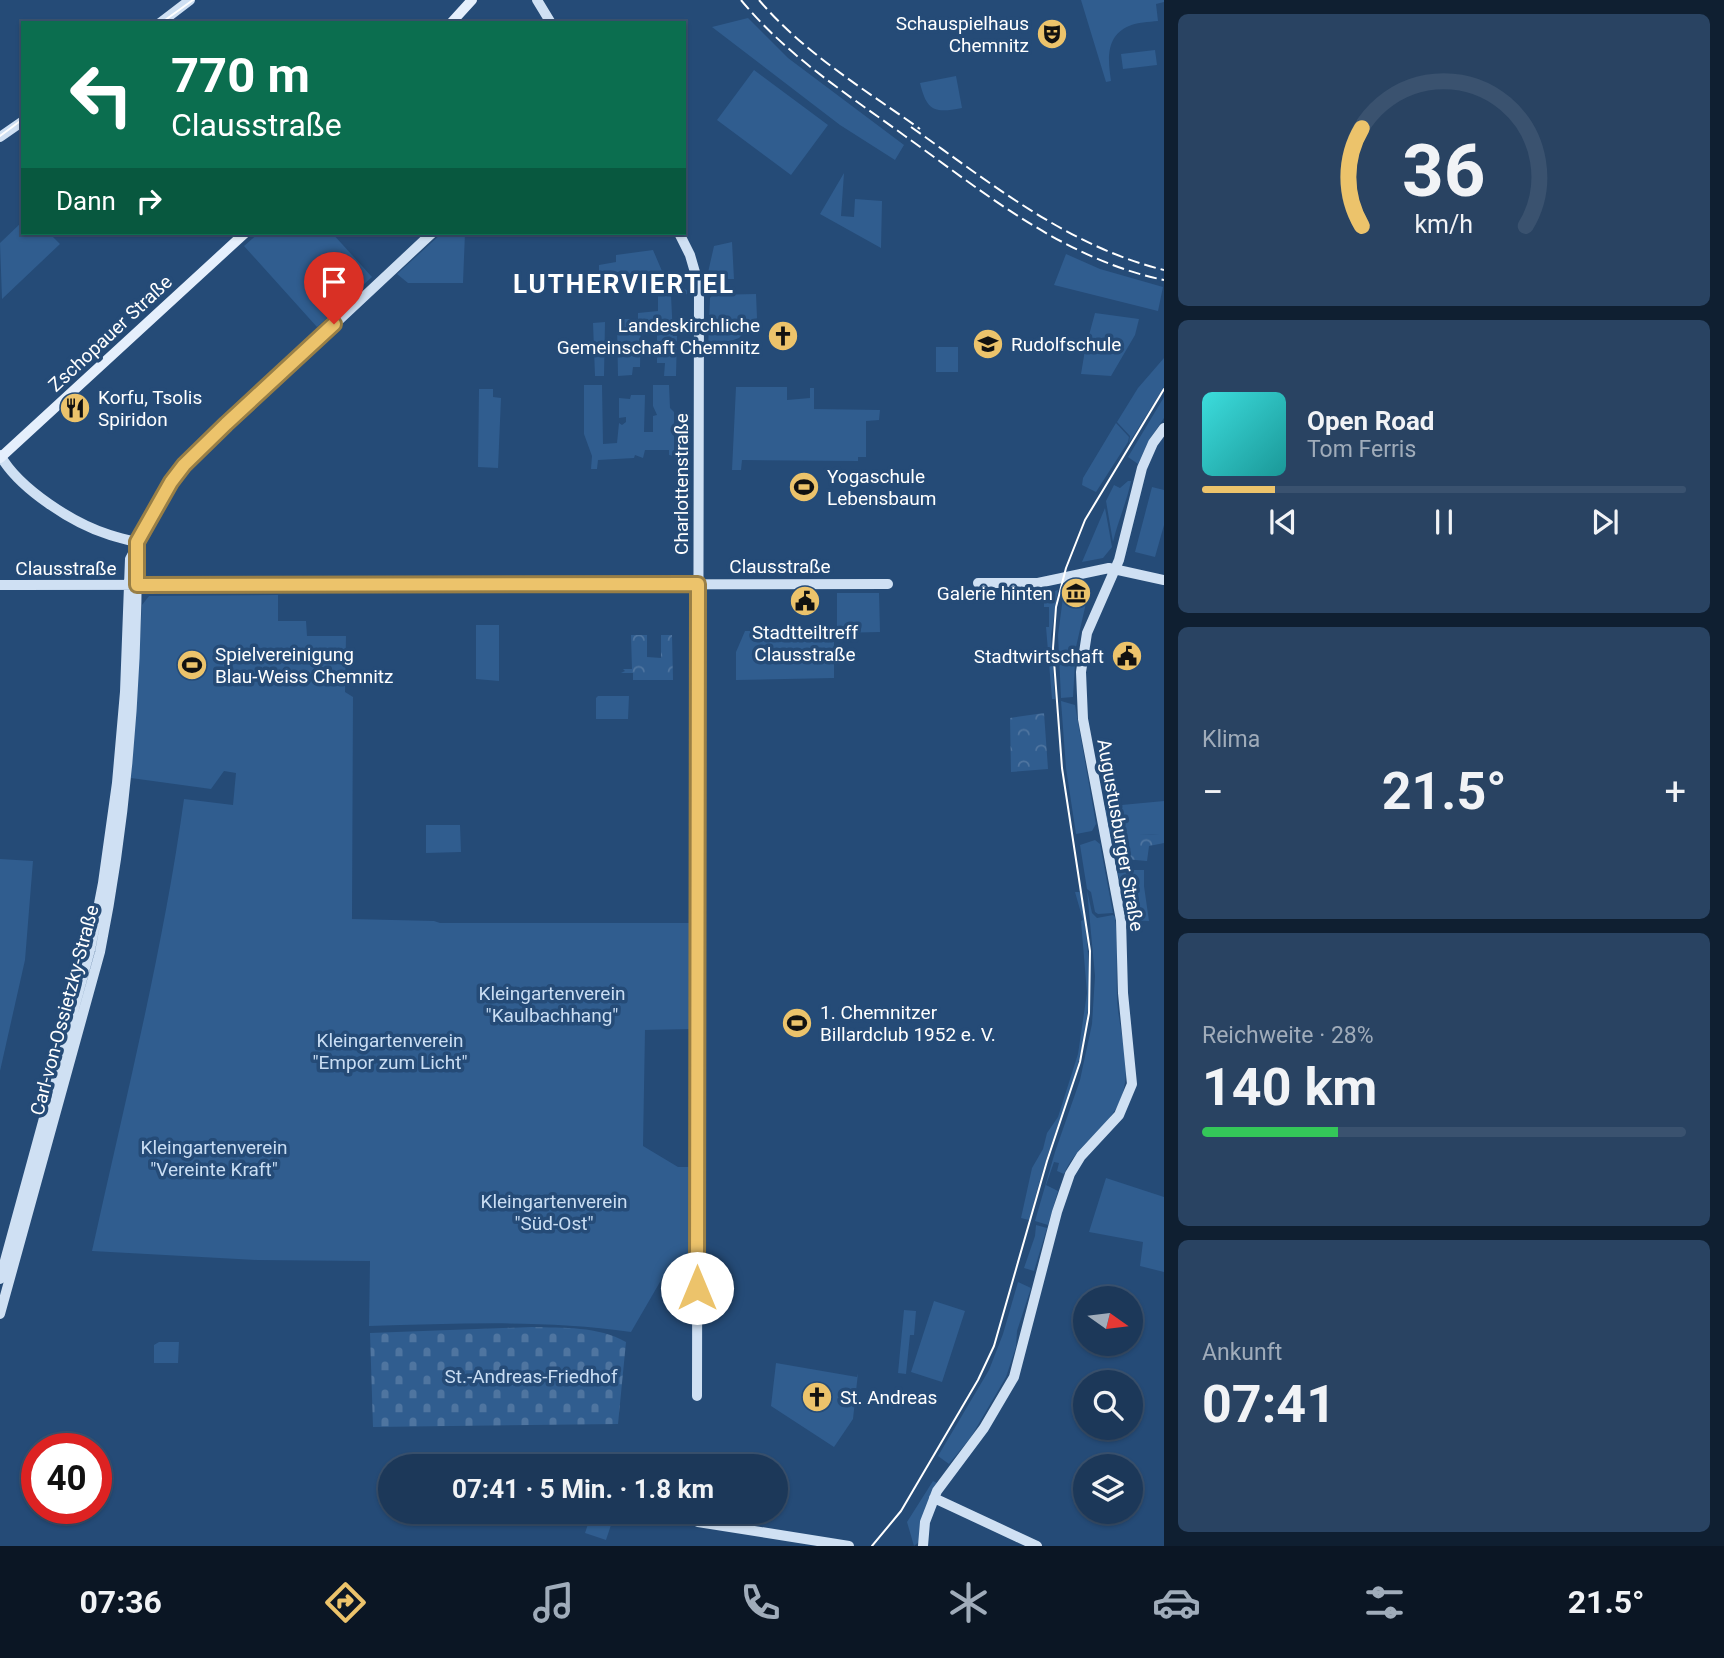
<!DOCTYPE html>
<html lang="de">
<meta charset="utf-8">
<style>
body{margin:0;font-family:Roboto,sans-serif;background:#294362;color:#f1f3f6;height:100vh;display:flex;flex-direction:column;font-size:26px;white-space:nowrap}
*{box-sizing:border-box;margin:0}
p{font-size:23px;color:#a0acba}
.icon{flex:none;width:38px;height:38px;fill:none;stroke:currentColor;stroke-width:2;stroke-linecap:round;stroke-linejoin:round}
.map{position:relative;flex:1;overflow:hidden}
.sheet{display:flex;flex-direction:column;gap:14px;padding:14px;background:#0f1f31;width:560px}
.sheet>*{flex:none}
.hud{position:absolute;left:21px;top:21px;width:665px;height:214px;border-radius:0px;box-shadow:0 2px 5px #0004,0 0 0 2px #3a526f;background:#0b6e4f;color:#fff;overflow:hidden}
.needle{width:46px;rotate:104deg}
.tools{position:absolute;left:1073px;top:1286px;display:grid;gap:14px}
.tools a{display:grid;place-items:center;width:70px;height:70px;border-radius:50%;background:#1c3859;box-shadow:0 2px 5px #0004,0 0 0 2px #3a526f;font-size:35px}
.speed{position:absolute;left:21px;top:1433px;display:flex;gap:14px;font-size:35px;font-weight:700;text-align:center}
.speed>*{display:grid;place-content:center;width:91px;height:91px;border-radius:50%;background:#1c3859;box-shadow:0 2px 5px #0004,0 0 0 2px #3a526f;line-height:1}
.speed .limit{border:10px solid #d22;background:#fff;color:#111}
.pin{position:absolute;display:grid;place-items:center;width:60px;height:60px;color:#fff;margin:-72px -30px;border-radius:50% 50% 50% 0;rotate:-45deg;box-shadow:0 0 7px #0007}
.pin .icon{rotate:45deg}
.me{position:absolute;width:77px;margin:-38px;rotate:0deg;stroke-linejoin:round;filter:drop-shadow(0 0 5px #0008)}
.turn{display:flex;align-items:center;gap:24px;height:147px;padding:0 35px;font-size:32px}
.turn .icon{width:91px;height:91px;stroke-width:2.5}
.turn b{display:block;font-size:49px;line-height:60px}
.then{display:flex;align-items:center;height:66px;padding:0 35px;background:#0003;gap:14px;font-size:26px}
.big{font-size:52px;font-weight:700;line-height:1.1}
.sheet .card{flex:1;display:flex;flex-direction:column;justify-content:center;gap:10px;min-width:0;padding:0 24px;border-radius:10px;background:#294362}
.sheet .dial{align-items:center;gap:0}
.dial svg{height:182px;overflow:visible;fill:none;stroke:#3a526f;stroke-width:7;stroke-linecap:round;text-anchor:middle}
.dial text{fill:#f1f3f6;stroke:none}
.song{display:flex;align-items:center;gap:21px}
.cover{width:84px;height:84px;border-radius:10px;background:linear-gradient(135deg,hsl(180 70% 55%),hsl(180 70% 35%))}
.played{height:7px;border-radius:4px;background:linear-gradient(90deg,#ecc36b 15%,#3a526f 15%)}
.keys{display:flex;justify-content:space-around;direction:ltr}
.heat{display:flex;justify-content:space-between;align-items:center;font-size:38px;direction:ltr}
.charge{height:10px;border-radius:5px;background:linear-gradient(90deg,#34c759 28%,#3a526f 0)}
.trip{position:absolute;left:378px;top:1454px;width:410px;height:70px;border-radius:35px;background:#1c3859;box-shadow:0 2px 5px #0004,0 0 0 2px #3a526f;font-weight:700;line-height:70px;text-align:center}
.menu{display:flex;height:112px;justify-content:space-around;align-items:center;background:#0b1624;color:#a0acba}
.menu .icon{width:49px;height:49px}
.menu .selected{color:#ecc36b}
.menu b{font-size:32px;color:#f1f3f6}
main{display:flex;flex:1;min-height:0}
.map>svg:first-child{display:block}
</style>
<main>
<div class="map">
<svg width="1164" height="1546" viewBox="0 0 1164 1546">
<defs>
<pattern id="forest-crowns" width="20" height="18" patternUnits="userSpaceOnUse" patternTransform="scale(1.75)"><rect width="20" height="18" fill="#305d8f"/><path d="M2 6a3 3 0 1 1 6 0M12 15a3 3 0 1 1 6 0" fill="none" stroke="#4f75a0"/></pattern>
<pattern id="cemetery-stones" width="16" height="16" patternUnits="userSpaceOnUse" patternTransform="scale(1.75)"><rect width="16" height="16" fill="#305d8f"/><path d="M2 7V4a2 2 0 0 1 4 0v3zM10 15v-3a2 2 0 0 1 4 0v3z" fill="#4f75a0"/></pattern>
</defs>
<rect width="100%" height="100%" fill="#254b77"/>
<!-- green -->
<path fill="#305d8f" d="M1081 0H1164V2L1156 4 1158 21C1149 22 1137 22 1129 26 1105 36 1108 61 1111 81L1106 82Z
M748 18 788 58 904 145 895 160 840 125 712 27Z
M1155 50 1157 65 1123 69 1121 54Z
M754 70 828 125 791 175 717 120Z
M956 76 962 108C935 113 927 112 920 83Z
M844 173 841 216 854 217 855 199 882 201 881 248 820 214Z
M23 221V233H49L60 244 2 299 0 243Z
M259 233H332L372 277 317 327 244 246Z
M442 233H465L463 283H408L397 274Z
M732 242 734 279H711L707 277 714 246Z
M653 250 662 271 599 276V265L616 262V255Z
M1066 254 1100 269 1163 287 1158 311 1054 285Z
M672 282 690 292V294L671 295 673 336H677L676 376H664L665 363H657V325L651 323 641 325 640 367H633L632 375 618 376 617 324 619 319H638V313L658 311V294L667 293Z
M756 294 757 318 739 338 708 349 710 298 712 295Z
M1095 313 1139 319 1135 335 1111 376 1081 374 1085 350Z
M605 322 604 376H595L593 323Z
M936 347H958V372H936Z
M1164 358V387L1129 443 1130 436 1117 422 1138 388Z
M584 385H602L603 444 617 443 619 423 622 425 626 422V417L619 418V398L630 399 631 395H645L644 432H653V416L657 415 653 406V385H669L670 408 674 412V456L669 455V450H645L643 458 635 455 634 458 598 460 597 469H591L592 456 584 434Z
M736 387H787V400L810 398V388H814V409L880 410 879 420 866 421V457H858V461L742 460 741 470H732Z
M479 389H493V397L501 398 498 468 478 467Z
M1164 397V418L1149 440 1138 464 1128 457Z
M1116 423 1129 437 1128 442 1096 492 1082 485 1083 478Z
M1128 481H1131C1127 501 1118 521 1113 542L1106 501 1114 485 1120 488Z
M1152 487 1164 490V525L1155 557 1135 552Z
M1105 508 1112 547 1103 558 1082 562Z
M1058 590 1051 636 1055 699H1052L1046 627H1049V607H1044V602L1052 592Z
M1064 590 1074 597 1073 600 1086 603 1076 647 1073 697 1061 698 1058 635Z
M837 593H879L880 632 837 633Z
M278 595V621H306L307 636H346L345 692 353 697 352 919 434 921 440 923H693L692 1029 645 1030 643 1146 678 1167H694L695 1256 680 1257 671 1263 631 1332C544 1319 456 1324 369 1326L370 1261 257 1260 92 1251C125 1101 163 951 184 799L233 805 236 773 224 771 211 789 131 778 142 605 149 596Z
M476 625H499V681L476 679Z
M745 631H834V678L736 680V652Z
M598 696H629L628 719H596V698Z
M1061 701 1075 705 1096 824 1092 831 1076 834 1066 768Z
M1164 801V834L1137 835 1108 828 1105 810 1111 806Z
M426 825H460L461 852 426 853Z
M1095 840 1100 844 1113 913 1098 914 1095 912 1091 892 1087 889 1080 845Z
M0 859 33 861 25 960 0 1071Z
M1117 870H1144V886L1149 921 1129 920Z
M1087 890 1092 913 1097 918 1113 915 1115 917C1118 944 1116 970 1117 997 1118 1032 1135 1070 1119 1103 1106 1130 1076 1145 1064 1174L1057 1171 1059 1163 1054 1162 1046 1185 1058 1191 1048 1225 1035 1221 1055 1152 1080 1080 1092 1024 1095 976Z
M1075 892H1080C1087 931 1091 969 1088 1009 1084 1061 1063 1109 1047 1158 1040 1178 1035 1199 1029 1220L1021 1218 1032 1168 1043 1149 1047 1133 1058 1117 1078 1054 1087 993 1081 921 1083 920Z
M1106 1178 1164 1197V1272L1140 1266 1143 1242 1089 1232Z
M1036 1225 1047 1228 1034 1271 1024 1268 1035 1236Z
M1018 1282 1031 1288 1017 1331 1016 1347 1006 1377 971 1437 949 1464 938 1456 989 1370 1003 1334Z
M934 1301 965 1311 942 1382 911 1372Z
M904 1310 916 1311 914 1335H910L906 1374 898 1373Z
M159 1342H179L178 1363H154V1345Z
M776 1363 857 1377 858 1373 853 1419 834 1447 771 1406Z
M933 1481 937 1483 925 1508 919 1542 914 1546 907 1522Z
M592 1512 615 1513 606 1540 585 1533Z"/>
<!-- forest -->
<path fill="url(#forest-crowns)" d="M631 635H647V657L661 658V635H672L673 680H633V673H621L625 671 623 669H632Z
M1044 713 1048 769 1011 772 1010 718Z
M1123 824C1134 838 1148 834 1164 834V843L1149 846 1147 861 1114 858 1108 828 1115 825Z"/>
<!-- cemetery -->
<path fill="url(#cemetery-stones)" d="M532 1327C563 1328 598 1326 626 1342L618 1424 373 1427 370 1333Z"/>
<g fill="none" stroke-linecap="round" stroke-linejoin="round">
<!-- secondary -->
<path stroke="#cfe0f3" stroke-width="10" d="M537 0 551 23
M160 23 190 0
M0 137 23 121
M679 233 690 255 699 286 697 1396
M0 455C19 489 74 524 110 535 119 538 128 540 137 542
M978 583H1038L1109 568 1164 580
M0 585 888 584
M0 1279 90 950 103 883 117 783 125 692 130 559 171 482 184 465 432 233
M0 1314 100 952C127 818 137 683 137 546
M934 1498 1037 1546
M698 1522 849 1546
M923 1546 925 1522 937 1491 984 1428 1014 1377 1057 1212 1070 1174 1081 1156 1119 1115 1132 1084 1123 993 1121 920 1083 719 1081 672 1087 633 1119 560 1142 468 1153 443 1164 428"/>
<!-- primary -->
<path stroke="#e5effc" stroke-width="10" d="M451 23 472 0
M0 458 245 233"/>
<!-- tram -->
<path stroke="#fff" stroke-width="2" d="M161 23 193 0
M0 136 23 119
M872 1546 901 1511 978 1380 994 1346 1047 1161 1080 1062 1089 1013 1090 951 1062 768 1053 648 1056 607 1066 568 1085 520 1164 389"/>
<!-- rail -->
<path stroke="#fff" stroke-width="2" stroke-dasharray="12 5" stroke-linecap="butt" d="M741 0C787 56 847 94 905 136 986 194 1064 259 1164 280
M759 0C804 53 864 89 920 129
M911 127C991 183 1067 246 1164 270"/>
</g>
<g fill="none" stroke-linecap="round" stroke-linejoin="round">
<!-- route casing -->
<g stroke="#997f46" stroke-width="18">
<path id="route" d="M334 324 226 424 184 465 171 482 137 542V585L698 584 697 1288"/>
</g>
<!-- route -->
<use href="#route" stroke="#ecc36b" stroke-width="12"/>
</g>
<!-- icons -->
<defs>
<g id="theatre-disc" transform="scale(1.575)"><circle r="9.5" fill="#ecc36b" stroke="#254b77"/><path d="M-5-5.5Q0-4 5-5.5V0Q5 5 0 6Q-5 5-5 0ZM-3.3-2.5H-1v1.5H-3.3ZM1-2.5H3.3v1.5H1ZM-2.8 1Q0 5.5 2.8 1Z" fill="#111"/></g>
<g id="church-disc" transform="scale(1.575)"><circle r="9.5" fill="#ecc36b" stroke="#254b77"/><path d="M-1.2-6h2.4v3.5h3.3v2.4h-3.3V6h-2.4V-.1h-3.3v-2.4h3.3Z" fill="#111"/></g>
<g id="school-disc" transform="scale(1.575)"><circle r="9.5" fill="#ecc36b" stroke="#254b77"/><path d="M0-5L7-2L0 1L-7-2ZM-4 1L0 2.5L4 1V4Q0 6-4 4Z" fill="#111"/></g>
<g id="restaurant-disc" transform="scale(1.575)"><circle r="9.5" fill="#ecc36b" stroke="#254b77"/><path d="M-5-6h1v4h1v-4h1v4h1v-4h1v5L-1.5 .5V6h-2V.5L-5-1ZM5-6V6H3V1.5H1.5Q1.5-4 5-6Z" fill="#111"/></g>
<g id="stadium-disc" transform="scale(1.575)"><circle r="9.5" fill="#ecc36b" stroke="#254b77"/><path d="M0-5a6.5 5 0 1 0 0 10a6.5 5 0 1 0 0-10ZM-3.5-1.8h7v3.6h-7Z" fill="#111"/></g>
<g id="museum-disc" transform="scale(1.575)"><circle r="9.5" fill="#ecc36b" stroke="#254b77"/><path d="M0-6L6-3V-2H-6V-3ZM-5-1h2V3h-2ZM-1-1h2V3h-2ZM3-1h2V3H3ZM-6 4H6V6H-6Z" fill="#111"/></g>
<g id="civic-disc" transform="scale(1.575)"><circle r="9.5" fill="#ecc36b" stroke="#254b77"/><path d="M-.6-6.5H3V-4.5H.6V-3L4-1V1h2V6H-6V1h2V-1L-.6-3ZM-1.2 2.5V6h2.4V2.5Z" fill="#111"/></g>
</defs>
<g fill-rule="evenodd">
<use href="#theatre-disc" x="1052" y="34"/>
<use href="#church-disc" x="783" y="336"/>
<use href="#school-disc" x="988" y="344"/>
<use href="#restaurant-disc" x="75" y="408"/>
<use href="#stadium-disc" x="804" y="487"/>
<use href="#museum-disc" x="1076" y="593"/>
<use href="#civic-disc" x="805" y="601"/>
<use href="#civic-disc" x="1127" y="656"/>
<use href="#stadium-disc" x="192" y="665"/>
<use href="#stadium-disc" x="797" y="1023"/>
<use href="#church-disc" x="817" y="1397"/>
</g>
<g text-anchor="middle" stroke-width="7" stroke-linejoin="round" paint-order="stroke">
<!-- poi labels -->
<g font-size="19" fill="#fff" stroke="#254b77" text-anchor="start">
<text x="1029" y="30" text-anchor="end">Schauspielhaus<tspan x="1029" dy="22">Chemnitz</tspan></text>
<text x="760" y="332" text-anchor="end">Landeskirchliche<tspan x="760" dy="22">Gemeinschaft Chemnitz</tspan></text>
<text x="1011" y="351">Rudolfschule</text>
<text x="98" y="404">Korfu, Tsolis<tspan x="98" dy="22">Spiridon</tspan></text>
<text x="827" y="483">Yogaschule<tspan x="827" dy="22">Lebensbaum</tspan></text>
<text x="1053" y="600" text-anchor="end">Galerie hinten</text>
<text x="805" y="639" text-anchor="middle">Stadtteiltreff<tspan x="805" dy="22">Clausstraße</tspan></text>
<text x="215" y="661">Spielvereinigung<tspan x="215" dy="22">Blau-Weiss Chemnitz</tspan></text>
<text x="1104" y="663" text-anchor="end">Stadtwirtschaft</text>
<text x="820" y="1019">1. Chemnitzer<tspan x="820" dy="22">Billardclub 1952 e. V.</tspan></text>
<text x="840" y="1404">St. Andreas</text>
</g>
<!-- street labels -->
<g font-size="19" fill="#fff" stroke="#254b77">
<text transform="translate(110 333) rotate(-43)" y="7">Zschopauer Straße</text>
<text transform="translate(681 484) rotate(-90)" y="7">Charlottenstraße</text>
<text x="780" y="573">Clausstraße</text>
<text x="66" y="575">Clausstraße</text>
<text transform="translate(1121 835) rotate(80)" y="7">Augustusburger Straße</text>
<text transform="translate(64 1010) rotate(-75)" y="7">Carl-von-Ossietzky-Straße</text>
</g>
<!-- park labels -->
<g font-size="19" fill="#c9ddf3" stroke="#254b77">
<text x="552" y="1000">Kleingartenverein<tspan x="552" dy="22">"Kaulbachhang"</tspan></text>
<text x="390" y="1047">Kleingartenverein<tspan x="390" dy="22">"Empor zum Licht"</tspan></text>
<text x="214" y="1154">Kleingartenverein<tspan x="214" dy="22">"Vereinte Kraft"</tspan></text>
<text x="554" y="1208">Kleingartenverein<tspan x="554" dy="22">"Süd-Ost"</tspan></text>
<text x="531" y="1383">St.-Andreas-Friedhof</text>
</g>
<!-- district labels -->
<g font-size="26" font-weight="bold" letter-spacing="2" fill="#fff" stroke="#254b77">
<text x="624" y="293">LUTHERVIERTEL</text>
</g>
</g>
</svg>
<div class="tools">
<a><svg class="needle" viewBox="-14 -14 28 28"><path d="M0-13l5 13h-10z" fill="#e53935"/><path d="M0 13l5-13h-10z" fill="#a0acba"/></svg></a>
<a><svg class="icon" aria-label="search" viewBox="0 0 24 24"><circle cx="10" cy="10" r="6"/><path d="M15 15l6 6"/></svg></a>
<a><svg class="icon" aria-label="layers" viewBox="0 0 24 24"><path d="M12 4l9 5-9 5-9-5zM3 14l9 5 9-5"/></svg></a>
</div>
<div class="speed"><div class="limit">40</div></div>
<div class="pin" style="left:334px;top:324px;background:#d93025"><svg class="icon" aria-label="arrive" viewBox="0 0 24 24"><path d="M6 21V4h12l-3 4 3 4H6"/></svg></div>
<svg class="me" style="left:697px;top:1288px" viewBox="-20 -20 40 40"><circle r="19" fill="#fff"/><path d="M0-13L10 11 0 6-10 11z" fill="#ecc36b"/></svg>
<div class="trip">07:41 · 5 Min. · 1.8 km</div>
<div class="hud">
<div class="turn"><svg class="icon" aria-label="left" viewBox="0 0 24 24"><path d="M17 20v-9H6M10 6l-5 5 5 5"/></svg><div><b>770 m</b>Clausstraße</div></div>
<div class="then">Dann<svg class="icon" aria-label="right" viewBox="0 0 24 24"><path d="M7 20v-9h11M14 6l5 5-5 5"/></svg></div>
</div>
</div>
<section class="sheet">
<div class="card dial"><svg viewBox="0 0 100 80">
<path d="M14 69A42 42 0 1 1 86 69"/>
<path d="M14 69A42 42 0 0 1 14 26" stroke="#ecc36b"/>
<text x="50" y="56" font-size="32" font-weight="700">36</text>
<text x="50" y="72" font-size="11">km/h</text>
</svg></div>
<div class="card">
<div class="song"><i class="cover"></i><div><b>Open Road</b><p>Tom Ferris</p></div></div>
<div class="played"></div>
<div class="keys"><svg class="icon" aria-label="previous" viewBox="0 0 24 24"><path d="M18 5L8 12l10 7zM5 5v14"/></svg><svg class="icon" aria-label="pause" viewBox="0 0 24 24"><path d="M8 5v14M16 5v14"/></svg><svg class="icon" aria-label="next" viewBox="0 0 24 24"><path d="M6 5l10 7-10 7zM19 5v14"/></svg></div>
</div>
<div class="card"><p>Klima</p>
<div class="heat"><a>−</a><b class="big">21.5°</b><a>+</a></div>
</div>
<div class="card"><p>Reichweite · 28%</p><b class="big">140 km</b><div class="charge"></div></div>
<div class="card"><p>Ankunft</p><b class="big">07:41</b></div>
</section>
</main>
<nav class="menu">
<b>07:36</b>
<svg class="icon selected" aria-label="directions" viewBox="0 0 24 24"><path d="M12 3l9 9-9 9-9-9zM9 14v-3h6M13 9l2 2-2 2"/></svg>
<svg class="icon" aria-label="music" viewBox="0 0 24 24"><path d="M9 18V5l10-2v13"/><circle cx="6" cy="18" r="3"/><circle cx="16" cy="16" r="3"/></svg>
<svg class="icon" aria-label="phone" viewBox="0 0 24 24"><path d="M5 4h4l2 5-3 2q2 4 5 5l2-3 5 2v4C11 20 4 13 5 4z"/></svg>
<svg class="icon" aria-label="climate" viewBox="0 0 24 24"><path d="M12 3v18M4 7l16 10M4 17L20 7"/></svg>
<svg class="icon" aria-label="car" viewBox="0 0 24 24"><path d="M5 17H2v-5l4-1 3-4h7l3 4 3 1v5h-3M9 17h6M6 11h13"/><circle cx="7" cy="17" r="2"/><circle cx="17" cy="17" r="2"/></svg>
<svg class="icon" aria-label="filters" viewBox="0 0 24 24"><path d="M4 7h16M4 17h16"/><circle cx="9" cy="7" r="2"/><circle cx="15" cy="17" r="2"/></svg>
<b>21.5°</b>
</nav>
